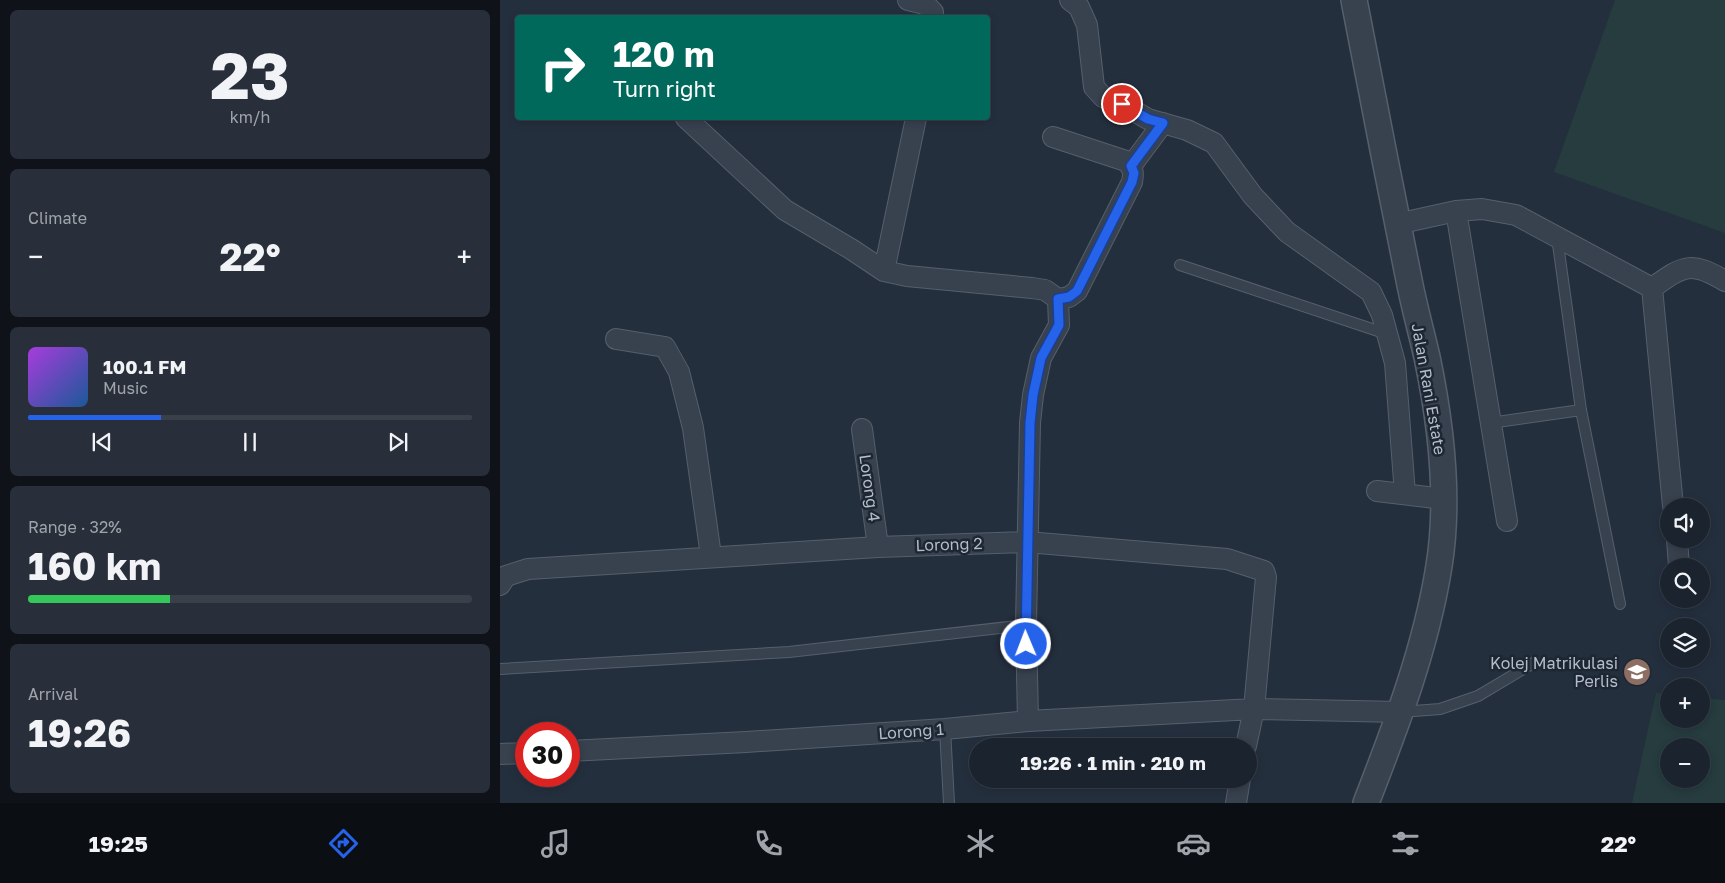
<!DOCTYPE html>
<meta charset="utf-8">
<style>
body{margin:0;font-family:"Golos Text",sans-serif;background:#282f3a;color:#f1f3f6;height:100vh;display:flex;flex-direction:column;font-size:19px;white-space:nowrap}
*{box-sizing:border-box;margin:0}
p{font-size:16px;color:#a0a4aa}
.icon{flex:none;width:28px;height:28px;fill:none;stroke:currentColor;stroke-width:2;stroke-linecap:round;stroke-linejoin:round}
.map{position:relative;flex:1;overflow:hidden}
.drawer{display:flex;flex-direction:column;gap:10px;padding:10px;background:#0f1319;width:500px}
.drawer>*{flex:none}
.top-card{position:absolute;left:15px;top:15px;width:475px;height:105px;border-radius:5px;box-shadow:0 2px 8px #0003,0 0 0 1px #39404a;background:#00695c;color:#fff;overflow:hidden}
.buttons{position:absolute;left:1160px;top:498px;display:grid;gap:10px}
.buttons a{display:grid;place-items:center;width:50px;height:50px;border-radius:50%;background:#1b232e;box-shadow:0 2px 8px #0003,0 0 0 1px #39404a;font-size:25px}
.speed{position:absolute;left:15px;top:722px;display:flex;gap:10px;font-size:25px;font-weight:700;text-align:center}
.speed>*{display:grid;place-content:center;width:65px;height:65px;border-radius:50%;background:#1b232e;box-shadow:0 2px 8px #0003,0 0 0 1px #39404a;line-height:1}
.speed .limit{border:8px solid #d22;background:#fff;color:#111}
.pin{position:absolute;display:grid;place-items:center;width:42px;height:42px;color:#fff;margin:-21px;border:2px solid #fff;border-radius:50%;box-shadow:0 1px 5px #0007}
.me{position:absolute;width:55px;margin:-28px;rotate:359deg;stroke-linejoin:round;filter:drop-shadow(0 0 4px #0008)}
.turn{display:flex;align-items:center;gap:18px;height:105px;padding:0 15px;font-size:22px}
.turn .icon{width:65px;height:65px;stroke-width:2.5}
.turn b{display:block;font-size:35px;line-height:42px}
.big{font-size:38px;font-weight:700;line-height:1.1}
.drawer .card{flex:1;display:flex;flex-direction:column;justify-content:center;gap:8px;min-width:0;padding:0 18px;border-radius:8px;background:#282f3a}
.drawer .dial{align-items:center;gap:0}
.dial b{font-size:65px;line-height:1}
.song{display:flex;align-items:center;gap:15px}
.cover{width:60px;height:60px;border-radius:8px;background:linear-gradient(135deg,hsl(280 70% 55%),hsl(210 70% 35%))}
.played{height:5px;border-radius:2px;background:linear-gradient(90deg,#2563eb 30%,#39404a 30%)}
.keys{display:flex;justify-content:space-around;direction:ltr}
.heat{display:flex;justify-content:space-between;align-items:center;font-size:28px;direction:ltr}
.charge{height:8px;border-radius:4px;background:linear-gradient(90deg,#34c759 32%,#39404a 0)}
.trip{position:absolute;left:469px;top:738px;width:288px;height:50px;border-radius:25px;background:#1b232e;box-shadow:0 2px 8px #0003,0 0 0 1px #39404a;font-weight:700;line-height:50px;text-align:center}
.menu{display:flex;height:80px;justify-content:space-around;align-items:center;background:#0b0e12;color:#a0a4aa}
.menu .icon{width:35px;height:35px}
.menu .active{color:#2563eb}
.menu b{font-size:22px;color:#f1f3f6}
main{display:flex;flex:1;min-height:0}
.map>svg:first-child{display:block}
</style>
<main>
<section class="drawer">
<div class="card dial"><b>23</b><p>km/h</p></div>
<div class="card"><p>Climate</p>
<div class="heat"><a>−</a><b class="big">22°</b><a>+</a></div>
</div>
<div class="card">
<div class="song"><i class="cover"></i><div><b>100.1 FM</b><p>Music</p></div></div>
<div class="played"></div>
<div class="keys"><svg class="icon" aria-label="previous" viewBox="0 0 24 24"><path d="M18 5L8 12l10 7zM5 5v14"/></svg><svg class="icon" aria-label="pause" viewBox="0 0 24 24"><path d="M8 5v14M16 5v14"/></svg><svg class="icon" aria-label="next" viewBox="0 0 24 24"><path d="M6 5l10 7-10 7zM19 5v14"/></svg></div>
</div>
<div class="card"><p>Range · 32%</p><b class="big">160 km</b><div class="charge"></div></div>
<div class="card"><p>Arrival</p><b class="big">19:26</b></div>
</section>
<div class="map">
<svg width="1225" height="803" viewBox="0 0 1225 803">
<rect width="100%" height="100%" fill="#242f3e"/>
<!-- green -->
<path fill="#263c3f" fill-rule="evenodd" d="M1115 0H1225V233L1054 172Z
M1156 693 1169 694V719H1201V698L1225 700V803H1132ZM1169 746H1201V779H1169Z"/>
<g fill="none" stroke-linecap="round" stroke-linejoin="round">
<!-- service casing -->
<g stroke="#565f6c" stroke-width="12">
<path id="service" d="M1057 237 1081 410 1120 604
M680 265 887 334
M990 423 1081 410
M0 669 289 652 526 625
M901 712 940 709 978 696 1035 662
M445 729 449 803"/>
</g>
<!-- minor casing -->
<g stroke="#565f6c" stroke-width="22">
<path id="minor" d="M408 0 425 4 433 12V18
M570 0 579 7 587 25 594 87 603 97 622 104 648 119 687 130 714 143 753 196 787 232 871 292 882 315 895 363 905 494
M186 118 285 210 351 249 384 271 407 276 532 288 545 290 558 299 559 325 541 358 533 395 530 423 526 625 528 721
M553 137 626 161C633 168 634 172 632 182L577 291 569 297 558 299
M631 166 663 123
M956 211 1007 521
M897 224 956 211 982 209 1016 215 1152 288C1183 266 1190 260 1225 281
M384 271 416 118
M1152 288 1173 506
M116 339 165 347 179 372 193 428 211 556
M362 429 378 547
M877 491 944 499
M1177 539 1179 566
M0 585 6 576 28 569 378 547 527 542 727 559 764 571 766 577 754 709 746 746
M69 751 246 742 445 729 528 721 754 709 900 712
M0 754 26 753
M736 803 740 779"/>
</g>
<!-- tertiary casing -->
<g stroke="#565f6c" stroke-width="28">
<path id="tertiary" d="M854 0C872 93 890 187 909 280 914 306 921 331 927 357 941 424 950 498 939 566 926 648 896 726 866 803"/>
</g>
<!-- service -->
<use href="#service" stroke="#38414e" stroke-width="10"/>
<!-- minor -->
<use href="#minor" stroke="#38414e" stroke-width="20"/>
<!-- tertiary -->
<use href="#tertiary" stroke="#38414e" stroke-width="25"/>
</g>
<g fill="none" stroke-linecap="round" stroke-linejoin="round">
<!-- route casing -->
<g stroke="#184099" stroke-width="12">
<path id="route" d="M526 644 530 423 533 395 541 358 559 325 558 299 569 297 577 291 632 182 634 173 631 166 663 123 648 119 622 104"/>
</g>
<!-- route -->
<use href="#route" stroke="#2563eb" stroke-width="9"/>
</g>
<!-- icons -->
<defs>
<g id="university-disc" transform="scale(1.4375)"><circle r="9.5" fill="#8d6e63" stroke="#1d2633"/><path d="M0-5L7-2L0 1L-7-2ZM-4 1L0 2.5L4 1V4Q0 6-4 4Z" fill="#fff"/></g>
</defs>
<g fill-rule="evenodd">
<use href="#university-disc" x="1137" y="672"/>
</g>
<g text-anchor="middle" stroke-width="5" stroke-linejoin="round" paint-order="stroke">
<!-- street labels -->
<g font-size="16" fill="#b4bcc9" stroke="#1d2633">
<text transform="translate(929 389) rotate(80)" y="6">Jalan Rani Estate</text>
<text transform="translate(370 488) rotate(82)" y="6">Lorong 4</text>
<text transform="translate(449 544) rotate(-2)" y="6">Lorong 2</text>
<text transform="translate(411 731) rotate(-4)" y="6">Lorong 1</text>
</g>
<!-- poi labels -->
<g font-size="16" fill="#b4bcc9" stroke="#1d2633" text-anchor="end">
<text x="1118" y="669">Kolej Matrikulasi<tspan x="1118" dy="18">Perlis</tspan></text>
</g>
</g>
</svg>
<div class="buttons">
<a><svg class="icon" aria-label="sound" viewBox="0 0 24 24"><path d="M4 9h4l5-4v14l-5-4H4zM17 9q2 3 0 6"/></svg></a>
<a><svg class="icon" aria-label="search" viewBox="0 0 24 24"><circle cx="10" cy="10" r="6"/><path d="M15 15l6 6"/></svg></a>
<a><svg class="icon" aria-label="layers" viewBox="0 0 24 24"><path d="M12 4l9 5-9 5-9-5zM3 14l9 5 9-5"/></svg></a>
<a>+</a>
<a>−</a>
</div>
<div class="speed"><div class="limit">30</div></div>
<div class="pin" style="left:622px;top:104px;background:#d93025"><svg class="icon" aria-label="arrive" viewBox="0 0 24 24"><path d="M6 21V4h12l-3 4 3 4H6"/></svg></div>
<svg class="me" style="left:526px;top:644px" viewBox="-20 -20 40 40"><circle r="17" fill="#2563eb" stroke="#fff" stroke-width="3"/><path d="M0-11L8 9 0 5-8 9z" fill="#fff"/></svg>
<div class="trip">19:26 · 1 min · 210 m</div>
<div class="top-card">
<div class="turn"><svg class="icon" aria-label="right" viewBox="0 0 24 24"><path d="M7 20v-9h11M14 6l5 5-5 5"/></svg><div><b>120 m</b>Turn right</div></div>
</div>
</div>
</main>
<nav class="menu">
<b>19:25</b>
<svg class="icon active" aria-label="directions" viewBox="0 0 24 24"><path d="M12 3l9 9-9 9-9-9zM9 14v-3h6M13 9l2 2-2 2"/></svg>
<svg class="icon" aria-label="music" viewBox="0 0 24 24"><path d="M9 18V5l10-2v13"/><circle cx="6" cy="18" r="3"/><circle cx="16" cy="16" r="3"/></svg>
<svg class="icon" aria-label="phone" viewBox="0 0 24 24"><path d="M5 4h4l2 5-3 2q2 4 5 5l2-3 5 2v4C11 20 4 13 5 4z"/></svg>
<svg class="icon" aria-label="climate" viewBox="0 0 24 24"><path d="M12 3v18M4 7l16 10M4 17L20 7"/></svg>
<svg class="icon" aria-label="car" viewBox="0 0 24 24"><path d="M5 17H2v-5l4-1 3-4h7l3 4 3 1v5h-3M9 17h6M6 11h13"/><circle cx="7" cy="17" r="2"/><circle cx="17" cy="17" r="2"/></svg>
<svg class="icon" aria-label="filters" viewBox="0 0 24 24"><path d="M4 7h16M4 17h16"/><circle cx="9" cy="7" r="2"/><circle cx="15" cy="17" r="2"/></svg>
<b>22°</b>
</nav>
